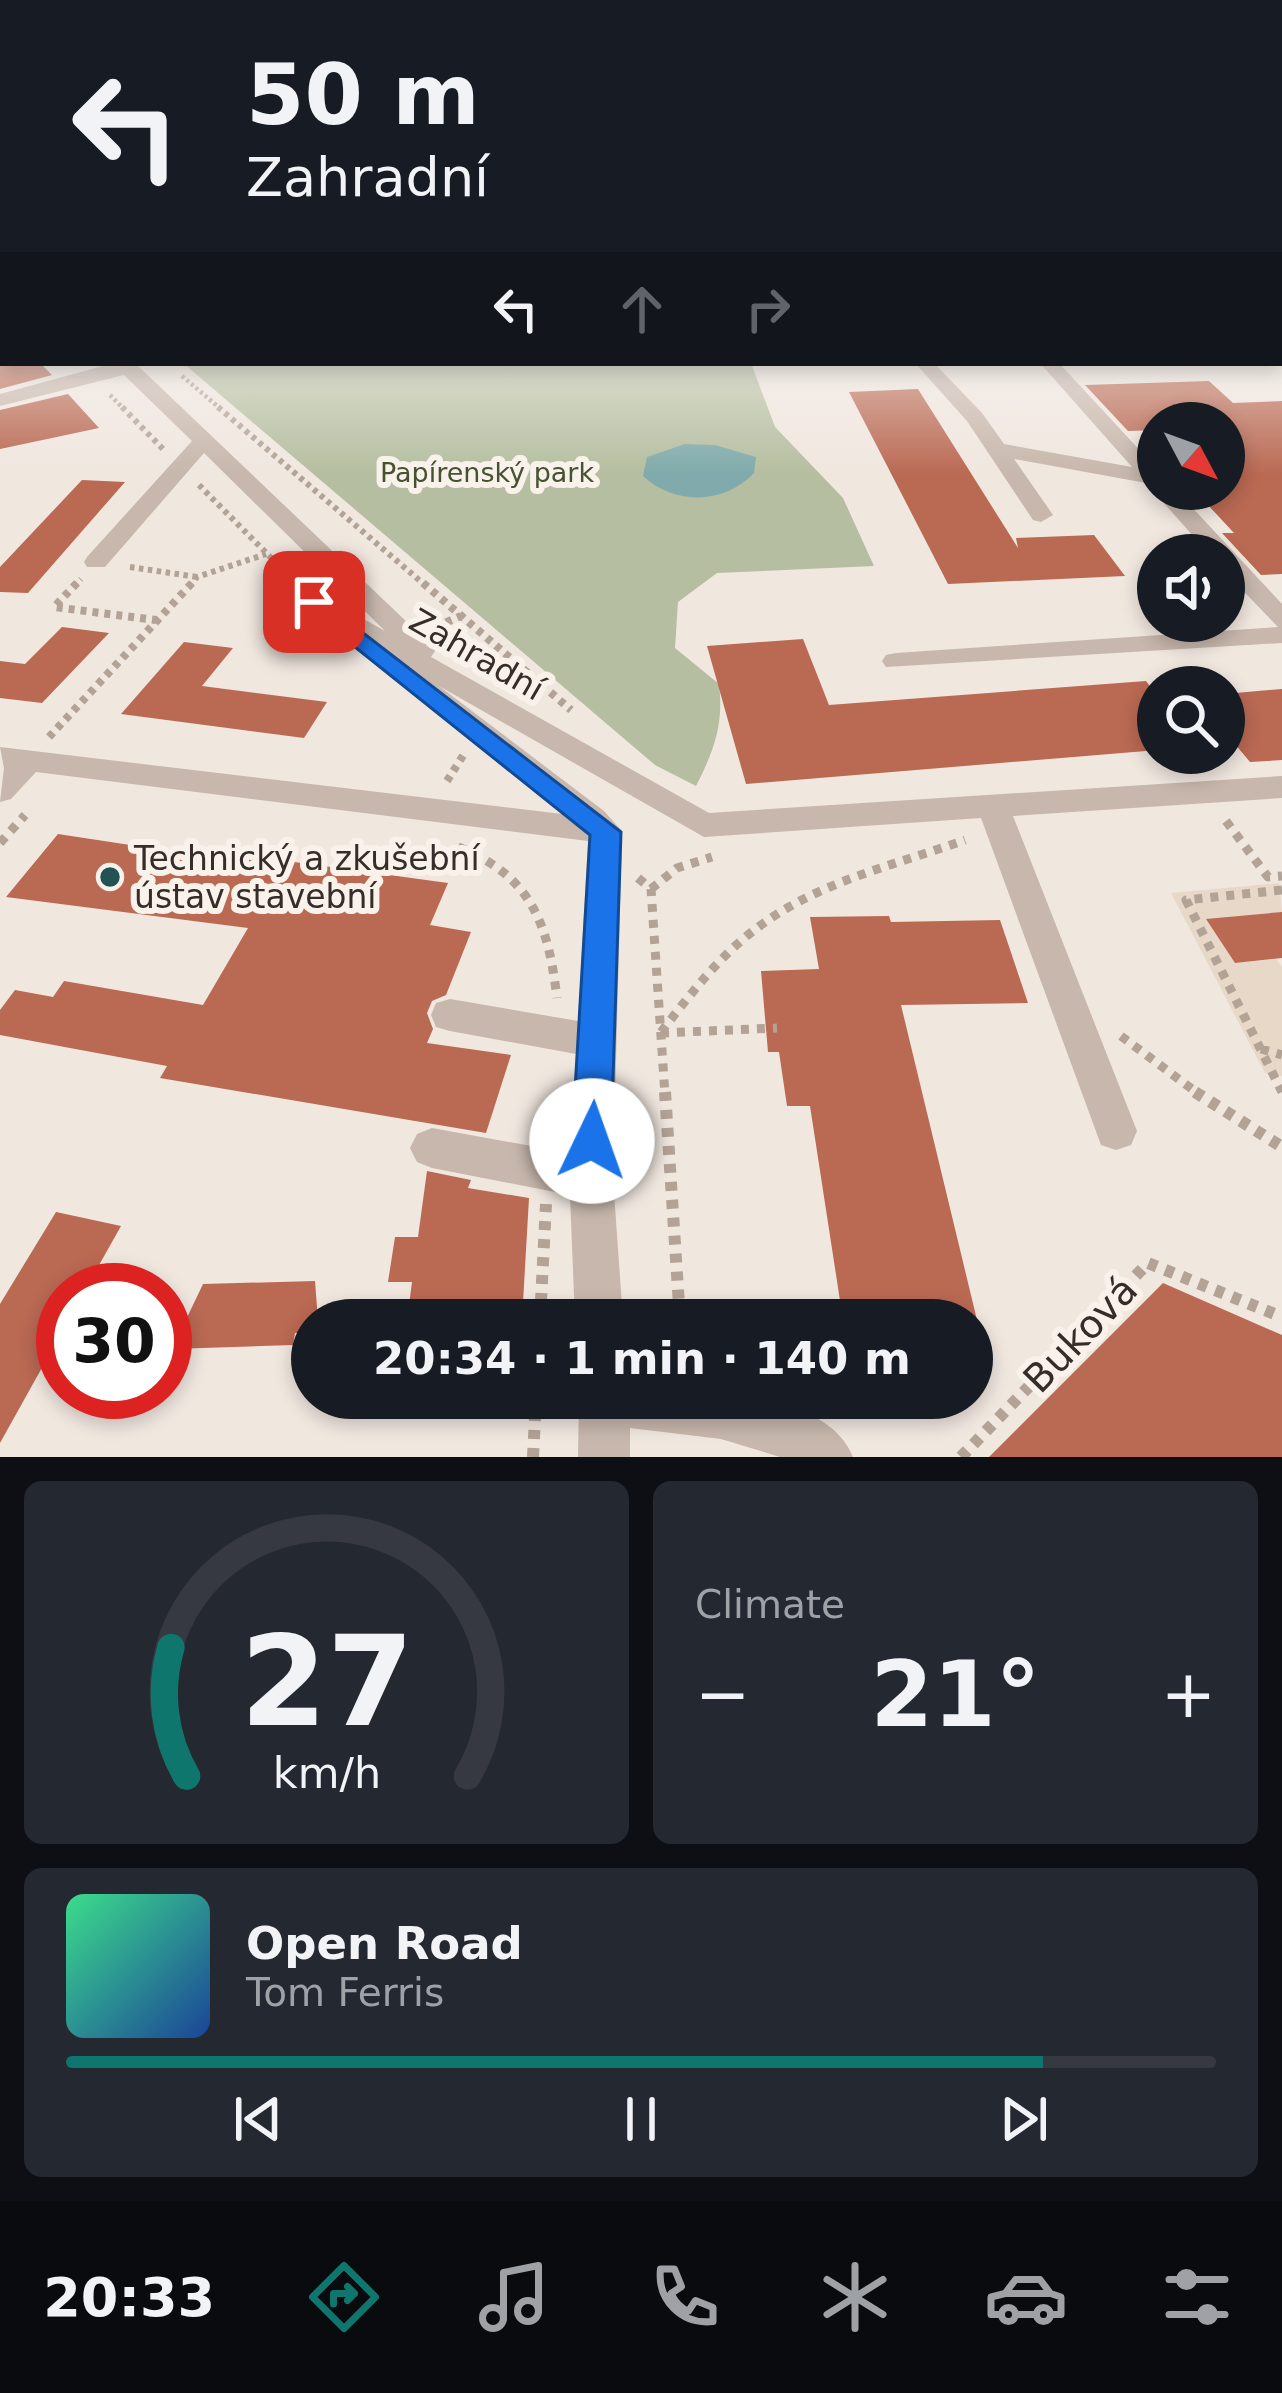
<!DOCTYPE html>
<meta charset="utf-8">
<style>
body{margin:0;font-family:"DejaVu Sans",sans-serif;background:#242831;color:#f1f3f6;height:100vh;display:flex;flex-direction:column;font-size:45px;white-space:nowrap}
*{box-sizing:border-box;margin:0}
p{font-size:39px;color:#9ea1a6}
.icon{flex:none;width:66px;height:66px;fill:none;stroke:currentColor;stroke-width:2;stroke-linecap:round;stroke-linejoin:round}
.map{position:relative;height:1457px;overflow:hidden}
.side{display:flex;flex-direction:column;gap:24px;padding:24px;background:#0d0f14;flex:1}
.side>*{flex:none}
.banner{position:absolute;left:0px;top:0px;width:1284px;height:366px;box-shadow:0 6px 18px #0003;background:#171b24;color:#f1f3f6;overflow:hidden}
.needle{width:78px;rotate:131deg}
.buttons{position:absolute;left:1137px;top:402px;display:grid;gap:24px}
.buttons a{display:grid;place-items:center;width:108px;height:108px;border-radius:50%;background:#171b24;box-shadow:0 6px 18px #0003;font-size:60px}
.speed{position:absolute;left:36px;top:1263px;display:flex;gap:24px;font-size:60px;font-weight:700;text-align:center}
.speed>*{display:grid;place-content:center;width:156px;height:156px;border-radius:50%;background:#171b24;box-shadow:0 6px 18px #0003;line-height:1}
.speed .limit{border:18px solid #d22;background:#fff;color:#111}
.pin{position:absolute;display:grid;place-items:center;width:102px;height:102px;color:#fff;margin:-51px;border-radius:24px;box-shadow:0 6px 18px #0006}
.me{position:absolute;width:132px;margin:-66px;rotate:3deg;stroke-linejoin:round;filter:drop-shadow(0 0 9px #0008)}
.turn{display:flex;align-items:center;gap:42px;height:252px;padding:0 48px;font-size:54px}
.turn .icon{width:156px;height:156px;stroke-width:2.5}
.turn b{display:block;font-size:84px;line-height:102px}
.lanes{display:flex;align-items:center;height:114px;padding:0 48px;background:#0003;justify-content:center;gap:60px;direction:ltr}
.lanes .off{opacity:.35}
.big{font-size:90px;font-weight:700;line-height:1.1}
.side .widget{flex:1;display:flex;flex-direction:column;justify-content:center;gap:18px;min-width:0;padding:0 42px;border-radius:18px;background:#242831}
.side .dial{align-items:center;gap:0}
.dial svg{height:312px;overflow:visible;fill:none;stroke:#363941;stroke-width:7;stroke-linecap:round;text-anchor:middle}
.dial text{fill:#f1f3f6;stroke:none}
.song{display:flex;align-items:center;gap:36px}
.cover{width:144px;height:144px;border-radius:18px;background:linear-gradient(135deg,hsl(150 70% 55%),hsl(220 70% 35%))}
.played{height:12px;border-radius:6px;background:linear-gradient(90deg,#0f766e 85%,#363941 85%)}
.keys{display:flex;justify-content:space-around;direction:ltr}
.heat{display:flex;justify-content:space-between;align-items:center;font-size:66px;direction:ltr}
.side .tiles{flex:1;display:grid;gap:24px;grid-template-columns:1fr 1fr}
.widget:last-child{grid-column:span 2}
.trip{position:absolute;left:291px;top:1299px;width:702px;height:120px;border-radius:60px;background:#171b24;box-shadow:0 6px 18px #0003;font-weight:700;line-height:120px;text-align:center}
.dock{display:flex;height:192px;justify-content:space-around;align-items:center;background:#090b0e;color:#9ea1a6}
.dock .icon{width:84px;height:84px}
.dock .on{color:#0f766e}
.dock b{font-size:54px;color:#f1f3f6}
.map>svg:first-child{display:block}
</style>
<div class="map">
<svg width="1282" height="1457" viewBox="0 0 1282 1457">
<rect width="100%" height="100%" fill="#f0e7df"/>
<!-- green -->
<path fill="#b5bea0" d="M183 363H751L775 427 843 498 874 566 717 573 678 602 675 648 719 684C724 724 714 751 696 786L655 765Z"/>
<!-- plaza -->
<path fill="#e7d8c7" d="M1279 883 1282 912 1207 920 1235 963 1276 959 1282 967V1076L1265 1073 1171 893Z"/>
<!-- water -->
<path fill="#80aaab" d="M685 444 715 445 756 457 754 473C725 504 675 506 643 476L647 457Z"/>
<!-- building -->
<path fill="#ba6953" d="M0 320 3 363H40L52 375 0 389Z
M1209 381 1233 403 1282 401V574L1261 575 1222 533H1234L1193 489H1224V423H1158V430L1128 431 1085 385Z
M918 389 1018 548 1016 538 1094 535 1125 576 948 584 849 392Z
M68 394 99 428 0 449V410Z
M82 480 125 482 28 593 0 592V567Z
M62 627 109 633 42 703 0 698V661L25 664Z
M803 639 829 705 1146 681 1158 697V750L746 784 707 646Z
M184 642 233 648 202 686 327 702 304 738 121 714Z
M1282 689V760L1250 762 1224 731V694Z
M58 834 209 857 214 851 448 883 430 925 471 932 446 995 432 1001 427 1013 433 1029 427 1043 511 1055 486 1133 160 1078 167 1066 0 1035V1010L15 990 53 997 64 981 203 1005 248 928 6 897Z
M1282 912V958L1235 963 1206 919Z
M889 916 891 922 1000 920 1028 1003 901 1005 977 1320H843L810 1106H787L779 1052H768L761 971 819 969 810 917Z
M427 1171 471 1180 468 1188 529 1198 522 1320H407L412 1282H388L395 1237H418Z
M56 1212 121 1226 85 1290H63V1330L0 1443V1304Z
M315 1281 318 1320H312V1333H295L293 1345 172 1349 203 1284Z
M1163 1283 1282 1335V1457H989Z"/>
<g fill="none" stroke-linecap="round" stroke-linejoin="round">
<!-- path-far4 -->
<path stroke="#b3a296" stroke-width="4.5" stroke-dasharray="3 3" stroke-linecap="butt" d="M182 376 222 410
M110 395 125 410"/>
<!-- path-far3 -->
<path stroke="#b3a296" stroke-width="6" stroke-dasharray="4.5 4.5" stroke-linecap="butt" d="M122 407 163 449
M218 407 426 586
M199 485 298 585
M130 567 197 577
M74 586 81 579
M189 586 197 577 266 554"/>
<!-- path-far2 -->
<path stroke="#b3a296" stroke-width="8" stroke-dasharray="6 6" stroke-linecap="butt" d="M77 583 54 607 156 620
M423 583 571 710
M435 627 461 616
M49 737 192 583
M447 781 464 754"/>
<!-- path-far1 -->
<path stroke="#b3a296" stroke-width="9" stroke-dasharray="8 8" stroke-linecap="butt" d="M1226 821 1268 877 1282 876
M0 843 25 815
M458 847C532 876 548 924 557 998
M638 878 651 889 665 1095
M651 889 677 868 712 857
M1282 890 1186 900 1282 1092
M661 1032C690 995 719 956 757 928 817 882 895 865 965 840
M661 1033 777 1028
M1121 1036 1200 1095
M1261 1049 1282 1055"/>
<!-- path -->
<path stroke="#b3a296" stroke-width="12" stroke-dasharray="9 9" stroke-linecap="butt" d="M665 1092 680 1320
M1195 1092 1282 1147
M540 1320 546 1204
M533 1457 536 1398
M961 1457 1148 1263 1282 1317"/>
<!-- minor -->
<path fill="#c7b7ac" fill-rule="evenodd" d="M0 271H3V277H0Z
M1281 273H1282V284H1281Z
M1281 339H1282V349H1281Z
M114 363 136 364 431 645 435 651 431 657 709 813 1282 776V798L1013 816 1137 1131 1131 1145 1116 1150 1101 1145 981 818 704 837 439 686 604 811 622 831 613 1178 623 1320H575L570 1195 432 1168 417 1162 410 1148 417 1134 432 1128 570 1153 576 1054 450 1031 436 1027 431 1015 436 1003 450 999 578 1021 588 841 36 772 11 799 0 802 4 768 0 747 562 814 305 608 301 602 305 596H323L385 631 204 453 105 567H87L84 562 87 557 192 441 124 375 0 406V394Z
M915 363H934L982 413 1004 444 1132 467 1040 363H1059L1158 470V489H1175L1282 604V643L886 667 882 661 886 655 896 653 1278 627 1224 571V555H1210L1146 483 1014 459 1053 515 1041 522 1033 520 967 421Z
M579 1398C652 1398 820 1375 853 1457H780L721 1439 630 1428V1457H578Z"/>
</g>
<!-- sky -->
<linearGradient id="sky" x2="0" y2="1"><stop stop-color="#7eb0d0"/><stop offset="0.57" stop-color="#f8f4f1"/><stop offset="1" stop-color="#f8f4f1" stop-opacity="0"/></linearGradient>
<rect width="1282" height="475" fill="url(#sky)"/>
<!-- route -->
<path fill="#1a73e8" stroke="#114b97" stroke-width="3" d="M314 595 621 832 611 1141 605 1154 592 1159 578 1154 572 1141 590 835 305 607V597Z"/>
<!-- markers -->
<circle fill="#235254" stroke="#f8f2eb" stroke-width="4.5" cx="110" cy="877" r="12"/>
<g text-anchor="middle" stroke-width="12" stroke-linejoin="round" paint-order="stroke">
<!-- far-park labels -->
<g font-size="27" fill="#475230" stroke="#f8f2eb">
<text x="487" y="482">Papírenský park</text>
</g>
<!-- street labels -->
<g font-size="33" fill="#362d2a" stroke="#f8f2eb">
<text transform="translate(477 654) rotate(30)" y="12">Zahradní</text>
</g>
<!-- poi labels -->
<g font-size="33" fill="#362d2a" stroke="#f8f2eb" text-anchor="start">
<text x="134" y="870">Technický a zkušební<tspan x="134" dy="38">ústav stavební</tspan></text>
</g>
<!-- near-street labels -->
<g font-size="39" fill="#362d2a" stroke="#f8f2eb">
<text transform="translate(1080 1334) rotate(-46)" y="14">Buková</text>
</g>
</g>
</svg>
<div class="buttons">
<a><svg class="needle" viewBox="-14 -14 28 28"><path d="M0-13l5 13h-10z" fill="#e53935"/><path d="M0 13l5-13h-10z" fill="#9ea1a6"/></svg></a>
<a><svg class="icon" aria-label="sound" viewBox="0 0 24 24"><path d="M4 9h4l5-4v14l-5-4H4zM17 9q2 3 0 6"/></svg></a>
<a><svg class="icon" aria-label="search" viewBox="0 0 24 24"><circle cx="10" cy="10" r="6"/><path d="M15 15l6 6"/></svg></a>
</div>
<div class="speed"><div class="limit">30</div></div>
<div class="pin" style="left:314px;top:602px;background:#d93025"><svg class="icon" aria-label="arrive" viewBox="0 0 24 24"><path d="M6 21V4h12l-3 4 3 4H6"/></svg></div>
<svg class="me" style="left:592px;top:1141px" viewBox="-20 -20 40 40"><circle r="19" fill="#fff"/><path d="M0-13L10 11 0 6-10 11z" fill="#1a73e8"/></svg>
<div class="trip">20:34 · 1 min · 140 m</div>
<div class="banner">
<div class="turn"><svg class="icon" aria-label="left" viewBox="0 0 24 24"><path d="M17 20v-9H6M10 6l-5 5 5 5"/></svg><div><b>50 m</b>Zahradní</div></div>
<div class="lanes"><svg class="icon" aria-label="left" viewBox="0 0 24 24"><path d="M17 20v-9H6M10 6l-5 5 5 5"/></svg><svg class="icon off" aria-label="ahead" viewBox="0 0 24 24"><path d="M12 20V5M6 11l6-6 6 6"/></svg><svg class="icon off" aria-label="right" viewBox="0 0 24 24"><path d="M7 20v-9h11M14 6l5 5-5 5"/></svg></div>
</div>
</div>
<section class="side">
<div class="tiles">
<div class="widget dial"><svg viewBox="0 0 100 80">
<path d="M14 69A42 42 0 1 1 86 69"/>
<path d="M14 69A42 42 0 0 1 10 36" stroke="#0f766e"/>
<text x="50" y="56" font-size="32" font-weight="700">27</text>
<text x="50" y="72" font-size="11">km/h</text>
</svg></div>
<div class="widget"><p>Climate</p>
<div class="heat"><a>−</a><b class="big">21°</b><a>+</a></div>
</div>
<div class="widget">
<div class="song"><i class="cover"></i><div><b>Open Road</b><p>Tom Ferris</p></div></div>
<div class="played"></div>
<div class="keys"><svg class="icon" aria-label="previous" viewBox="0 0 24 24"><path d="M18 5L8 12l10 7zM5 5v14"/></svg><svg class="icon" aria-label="pause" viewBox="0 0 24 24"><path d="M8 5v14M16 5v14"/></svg><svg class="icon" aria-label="next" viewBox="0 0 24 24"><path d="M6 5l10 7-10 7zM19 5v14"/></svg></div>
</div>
</div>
</section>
<nav class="dock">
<b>20:33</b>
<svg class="icon on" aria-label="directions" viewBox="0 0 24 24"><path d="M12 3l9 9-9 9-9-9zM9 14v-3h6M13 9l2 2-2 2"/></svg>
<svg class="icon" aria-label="music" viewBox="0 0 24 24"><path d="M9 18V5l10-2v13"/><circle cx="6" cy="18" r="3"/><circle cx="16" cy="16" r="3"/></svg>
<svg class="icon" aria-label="phone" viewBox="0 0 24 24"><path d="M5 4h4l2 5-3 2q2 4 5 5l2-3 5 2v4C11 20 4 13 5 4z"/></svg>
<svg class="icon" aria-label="climate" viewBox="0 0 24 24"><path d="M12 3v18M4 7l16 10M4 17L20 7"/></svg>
<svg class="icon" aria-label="car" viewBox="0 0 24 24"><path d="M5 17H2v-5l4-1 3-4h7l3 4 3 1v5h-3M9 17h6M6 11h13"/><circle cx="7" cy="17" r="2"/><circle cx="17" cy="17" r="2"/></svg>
<svg class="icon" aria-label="filters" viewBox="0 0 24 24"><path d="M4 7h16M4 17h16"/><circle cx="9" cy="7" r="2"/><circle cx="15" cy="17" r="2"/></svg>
</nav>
